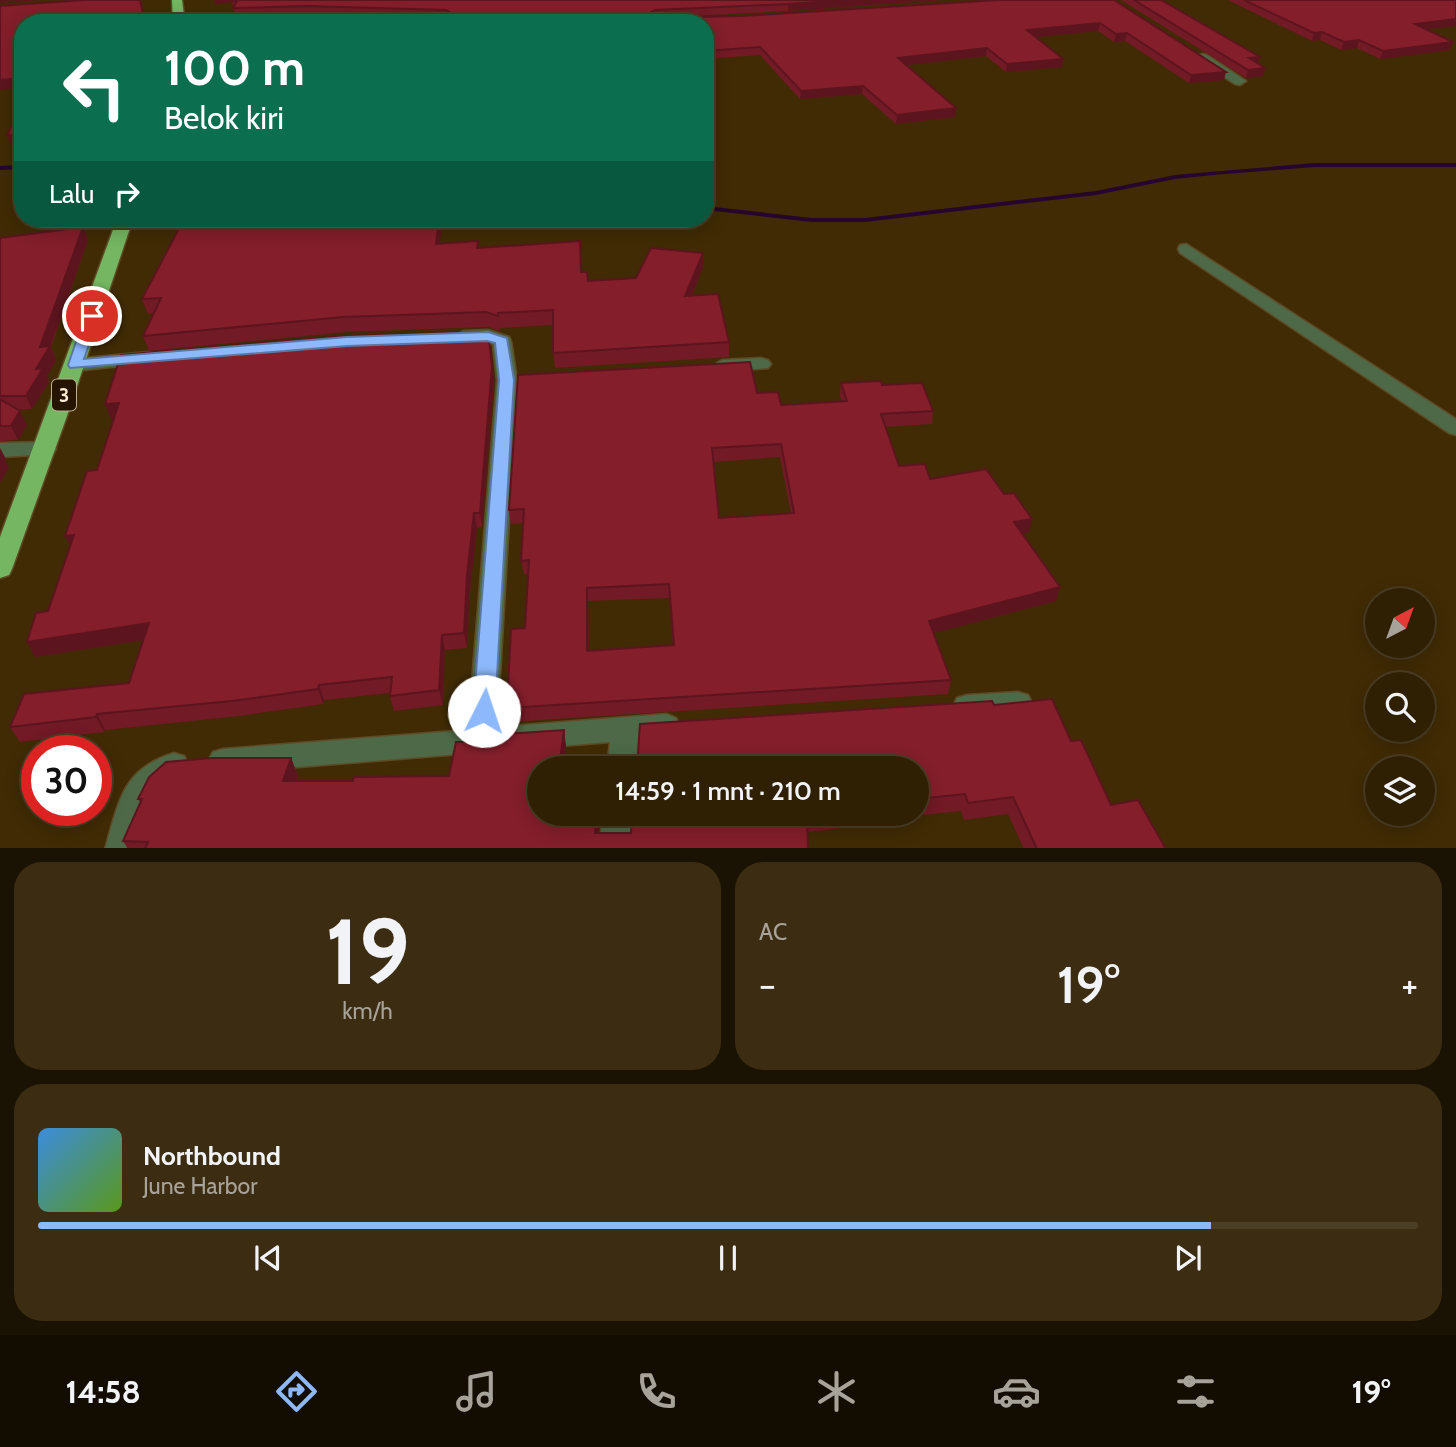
<!DOCTYPE html>
<html lang="id">
<meta charset="utf-8">
<style>
body{margin:0;font-family:Cabin,sans-serif;background:#3c2d12;color:#f1f3f6;height:100vh;display:flex;flex-direction:column;font-size:26px;white-space:nowrap}
*{box-sizing:border-box;margin:0}
p{font-size:23px;color:#a8a39a}
.icon{flex:none;width:38px;height:38px;fill:none;stroke:currentColor;stroke-width:2;stroke-linecap:round;stroke-linejoin:round}
.map{position:relative;height:848px;overflow:hidden}
.drawer{display:flex;flex-direction:column;gap:14px;padding:14px;background:#1a1202;flex:1}
.drawer>*{flex:none}
.banner{position:absolute;left:14px;top:14px;width:700px;height:214px;border-radius:28px;box-shadow:0 4px 18px #0003,0 0 0 2px #4b3e25;background:#0b6e4f;color:#fff;overflow:hidden}
.needle{width:46px;rotate:41deg}
.controls{position:absolute;left:1365px;top:588px;display:grid;gap:14px}
.controls a{display:grid;place-items:center;width:70px;height:70px;border-radius:50%;background:#302003;box-shadow:0 4px 18px #0003,0 0 0 2px #4b3e25;font-size:35px}
.speed{position:absolute;left:21px;top:735px;display:flex;gap:14px;font-size:35px;font-weight:700;text-align:center}
.speed>*{display:grid;place-content:center;width:91px;height:91px;border-radius:50%;background:#302003;box-shadow:0 4px 18px #0003,0 0 0 2px #4b3e25;line-height:1}
.speed .limit{border:10px solid #d22;background:#fff;color:#111}
.pin{position:absolute;display:grid;place-items:center;width:60px;height:60px;color:#fff;margin:-30px;border:4px solid #fff;border-radius:50%;box-shadow:0 2px 7px #0007}
.me{position:absolute;width:77px;margin:-38px;rotate:4deg;stroke-linejoin:round;filter:drop-shadow(0 0 5px #0008)}
.turn{display:flex;align-items:center;gap:24px;height:147px;padding:0 35px;font-size:32px}
.turn .icon{width:91px;height:91px;stroke-width:2.5}
.turn b{display:block;font-size:49px;line-height:60px}
.then{display:flex;align-items:center;height:66px;padding:0 35px;background:#0003;gap:14px;font-size:26px}
.big{font-size:52px;font-weight:600;line-height:1.1}
.drawer .tile{flex:1;display:flex;flex-direction:column;justify-content:center;gap:10px;min-width:0;padding:0 24px;border-radius:28px;background:#3c2d12}
.drawer .dial{align-items:center;gap:0}
.dial b{font-size:91px;line-height:1}
.song{display:flex;align-items:center;gap:21px}
.cover{width:84px;height:84px;border-radius:10px;background:linear-gradient(135deg,hsl(210 70% 55%),hsl(90 70% 35%))}
.played{height:7px;border-radius:4px;background:linear-gradient(90deg,#8db9fc 85%,#4b3e25 85%)}
.keys{display:flex;justify-content:space-around;direction:ltr}
.heat{display:flex;justify-content:space-between;align-items:center;font-size:38px;direction:ltr}
.drawer .tiles{flex:1;display:grid;gap:14px;grid-template-columns:1fr 1fr}
.tile:last-child{grid-column:span 2}
.trip{position:absolute;left:527px;top:756px;width:402px;height:70px;border-radius:35px;background:#302003;box-shadow:0 4px 18px #0003,0 0 0 2px #4b3e25;font-weight:600;line-height:70px;text-align:center}
.tabs{display:flex;height:112px;justify-content:space-around;align-items:center;background:#130d01;color:#a8a39a}
.tabs .icon{width:49px;height:49px}
.tabs .selected{color:#8db9fc}
.tabs b{font-size:32px;color:#f1f3f6}
.map>svg:first-child{display:block}
</style>
<div class="map">
<svg width="1456" height="849" viewBox="0 0 1456 849">
<rect width="100%" height="100%" fill="#402b04"/>
<g fill="none" stroke-linecap="round" stroke-linejoin="round">
<!-- stream -->
<path fill="#26062e" fill-rule="evenodd" d="M1314 163H1456V167H1314L1213 175 1175 179 1096 195 865 222H812L705 210V206L812 218H865L1096 191 1175 175Z
M23 165V169L0 170V166Z"/>
<!-- minor casing -->
<g stroke="#5e4a25" stroke-width="3">
<path id="minor" d="M256 16 260 17V21L173 22 179 19Z
M1203 54 1207 55 1246 81 1240 85 1235 84 1199 61V55Z
M1186 244 1456 419V435L1449 433 1180 253 1178 249 1180 245Z
M488 330 509 337 511 341 517 380 497 727 666 714 676 718 680 726 676 734 639 740 637 768H607L610 742 223 773 213 770 208 761 213 752 223 749 468 730 497 380 493 344 463 343 454 337 463 331Z
M148 352 155 354 158 358 155 362 75 371 65 365 75 359Z
M761 358 768 360 771 364 768 368 722 372 712 366 722 360Z
M45 442 53 444 56 449 53 454 0 457V443Z
M1018 692 1028 695 1032 703 1028 711C1008 718 977 721 957 714L953 706 957 698 967 695Z
M174 753 184 756 189 765 184 774C147 787 145 814 136 849H105C119 801 122 769 174 753Z
M603 814H633L631 849H599Z"/>
</g>
<!-- highway casing -->
<g stroke="#5e4a25" stroke-width="3">
<path id="highway" d="M172 0H182L185 23H173Z
M117 219H133L67 416 12 569 9 575 0 578V537Z"/>
</g>
<!-- minor -->
<use href="#minor" fill="#4e6947" fill-rule="evenodd"/>
<!-- highway -->
<use href="#highway" fill="#74b661" fill-rule="evenodd"/>
</g>
<!-- wall -->
<path fill="#721a25" fill-rule="evenodd" d="M214 0H942L788 11 654 18 742 16 1114 0 1224 80 1189 83 1125 41 1114 42 1098 31 1035 37 1063 59 1062 67 1006 72 986 56 906 65 956 108 955 117 896 124 862 94 800 99 760 55 705 59V23L448 18 309 13 235 15 232 2 215 4Z
M1121 0H1161L1260 57 1258 64 1265 68 1263 76 1246 78Z
M1228 0H1456L1426 29 1453 42 1450 50 1380 59 1357 48 1341 50 1320 40 1312 41Z
M83 227 88 240 51 347 56 360 47 376 49 382 32 409 18 410 27 425 18 440 0 441V238Z
M580 241 582 272 588 281 636 278 703 253V267L692 296 729 342V357L555 368 553 353V325L500 328V331L488 327 347 332 149 351 143 336 153 313 148 314 142 299 440 244 479 248Z
M488 332 494 380 482 527 477 528 470 590 467 648 445 650 443 705 394 711 390 696V693L324 700 323 704 239 716 105 730 104 732 20 742 10 727 129 683 143 640 35 657 48 611 114 418 111 419 105 404Z
M841 383 882 385 933 411 932 424 885 427 899 466 930 479 1029 532 1022 534 1060 587 1056 601 933 633 951 680 948 694 509 722 507 708 525 628 529 574H524L521 561 524 523 511 524 509 510 757 393 781 405 842 401 840 396ZM780 457 791 513 719 518 714 462ZM669 598 673 645 589 651 588 601Z
M994 705 1071 741 1111 805 1166 849H1024L1008 814 964 820 961 811 902 817 901 821 808 832V849H128L123 841 141 803 138 799 291 758 298 776 296 781H353L449 776 503 742 564 730 566 747 539 768 599 833H631L632 814H917V768Z"/>
<!-- shaded-wall -->
<path fill="#5c151e" d="M0 0H43L0 3Z
M214 0H237L232 1V2L215 4Z
M844 0H942L788 11V4Z
M655 10V17L646 22V15Z
M1456 19V26L1412 31 1415 24Z
M1100 23 1098 31 1026 38 1027 30Z
M1322 32 1320 40 1312 41 1314 33Z
M1127 33 1125 41 1114 42 1116 34Z
M1359 40 1357 48 1341 50 1344 42Z
M1453 42 1450 50 1380 59 1383 51Z
M987 48 986 56 898 66V58Z
M1260 57 1257 65 1249 58Z
M1063 59 1062 67 1006 72 1007 64Z
M1265 68 1263 76 1246 78 1248 70Z
M1226 72 1224 80 1189 83 1191 75Z
M23 78V87L0 90V80Z
M863 86 862 94 800 99 801 91Z
M17 98H23V107L21 108Z
M956 108 955 117 896 124 897 115Z
M23 134V144L11 145 7 135Z
M439 219H443L438 258 436 244Z
M83 227 88 240 50 347 56 360 47 376 49 382 32 409 26 396 36 369 40 347Z
M703 253V267L686 311 685 296Z
M488 332 494 380 482 527 480 513Z
M119 403 125 417 111 419 105 404Z
M20 411 27 425 18 440 11 426Z
M0 448 6 459 5 461 9 467 0 483Z
M474 513 477 528 470 590 467 648 464 633 467 575Z
M1032 519 1029 532 1011 536 1014 522Z
M74 535 73 551 65 536Z
M1060 587 1056 601 926 635 929 621Z
M587 588 588 601 589 665 587 651Z
M149 623 156 638 35 657 27 642Z
M442 635 445 650 443 705 439 690Z
M319 685 324 700 323 704 318 689Z
M97 714 105 730 104 732 96 717Z
M564 730 566 747 564 768H559Z
M291 758 298 776 290 799 283 781Z
M597 814H601L597 849 595 833Z"/>
<!-- building -->
<path fill="#841e2b" stroke="#5c151e" stroke-width="2" fill-rule="evenodd" d="M84 0H140L145 22 156 21V23H23V78L0 80V6Z
M232 0H844L788 4 655 10 646 15 649 18 742 16 999 0H1114L1226 72 1191 75 1127 33 1116 34 1100 23 1027 30 1063 59 1007 64 987 48 898 58 956 108 897 115 863 86 801 91 760 47 705 51V23H227L229 17 452 18 454 15 446 10 307 6 233 8 237 1H232Z
M1134 0H1161L1260 57 1249 58 1265 68 1248 70Z
M1244 0H1456V19L1415 24 1453 42 1383 51 1359 40 1344 42 1322 32 1314 33Z
M23 79V98H17Z
M23 106V134L7 135Z
M184 219H439L436 244 478 241 477 248 580 241 581 272H587L588 281 636 278 651 248 703 253 685 296 718 294 729 342 553 353V310L498 313V316L486 312 343 317 143 336 161 298 142 299Z
M83 227 40 347 50 346 36 369 43 368 26 396H0V238Z
M488 332 492 366 480 513H474L467 575 464 633 442 635 439 690 390 696 392 677 319 685 318 689 232 701 97 714 96 717 10 727 24 694 129 683 149 623 27 642 36 613 48 611 74 535 65 536 87 471 97 470 119 403 105 404 121 355 344 336Z
M750 362 757 393 778 392 781 405 847 401 841 383 881 381 882 385 922 383 933 411 881 414 899 466 925 464 930 479 986 469 1004 494 1014 493 1032 519 1014 522 1060 587 929 621 951 680 507 708 511 629 525 628 529 560 521 561 524 509 509 510 518 375ZM781 444 794 513 719 518 712 448ZM669 584 674 645 587 651V588Z
M0 399 20 411 11 426H0Z
M1052 699 1071 741 1081 740 1111 805 1138 800 1166 849H1037L1013 797 968 803 965 794 917 799V768H637L640 724 992 701 994 705Z
M564 730 559 768H539V814H597L595 833H631L632 814H820L807 815 808 849H145L148 842 123 841 142 799H138L149 777 166 762 212 758H291L283 781H353L354 777 449 776 456 742H503L504 734Z"/>
<!-- route -->
<path fill="#8db9fc" stroke="#5c78a4" stroke-width="2" d="M92 312 99 316 84 359 347 337 488 332 507 338 514 380 495 711 492 717 484 719 477 717 473 711 499 380 495 343 487 341 347 346 70 368 68 365 85 316Z"/>
<g text-anchor="middle" stroke-width="7" stroke-linejoin="round" paint-order="stroke">
<!-- shield labels -->
<rect fill="#241400" stroke="#bdac93" stroke-width="2" x="52" y="379.5" width="24" height="31" rx="5"/>
<g font-size="19" font-weight="bold" fill="#feedd2">
<text x="64" y="402">3</text>
</g>
</g>
</svg>
<div class="controls">
<a><svg class="needle" viewBox="-14 -14 28 28"><path d="M0-13l5 13h-10z" fill="#e53935"/><path d="M0 13l5-13h-10z" fill="#a8a39a"/></svg></a>
<a><svg class="icon" aria-label="search" viewBox="0 0 24 24"><circle cx="10" cy="10" r="6"/><path d="M15 15l6 6"/></svg></a>
<a><svg class="icon" aria-label="layers" viewBox="0 0 24 24"><path d="M12 4l9 5-9 5-9-5zM3 14l9 5 9-5"/></svg></a>
</div>
<div class="speed"><div class="limit">30</div></div>
<div class="pin" style="left:92px;top:316px;background:#d93025"><svg class="icon" aria-label="arrive" viewBox="0 0 24 24"><path d="M6 21V4h12l-3 4 3 4H6"/></svg></div>
<svg class="me" style="left:484px;top:711px" viewBox="-20 -20 40 40"><circle r="19" fill="#fff"/><path d="M0-13L10 11 0 6-10 11z" fill="#8db9fc"/></svg>
<div class="trip">14:59 · 1 mnt · 210 m</div>
<div class="banner">
<div class="turn"><svg class="icon" aria-label="left" viewBox="0 0 24 24"><path d="M17 20v-9H6M10 6l-5 5 5 5"/></svg><div><b>100 m</b>Belok kiri</div></div>
<div class="then">Lalu<svg class="icon" aria-label="right" viewBox="0 0 24 24"><path d="M7 20v-9h11M14 6l5 5-5 5"/></svg></div>
</div>
</div>
<section class="drawer">
<div class="tiles">
<div class="tile dial"><b>19</b><p>km/h</p></div>
<div class="tile"><p>AC</p>
<div class="heat"><a>−</a><b class="big">19°</b><a>+</a></div>
</div>
<div class="tile">
<div class="song"><i class="cover"></i><div><b>Northbound</b><p>June Harbor</p></div></div>
<div class="played"></div>
<div class="keys"><svg class="icon" aria-label="previous" viewBox="0 0 24 24"><path d="M18 5L8 12l10 7zM5 5v14"/></svg><svg class="icon" aria-label="pause" viewBox="0 0 24 24"><path d="M8 5v14M16 5v14"/></svg><svg class="icon" aria-label="next" viewBox="0 0 24 24"><path d="M6 5l10 7-10 7zM19 5v14"/></svg></div>
</div>
</div>
</section>
<nav class="tabs">
<b>14:58</b>
<svg class="icon selected" aria-label="directions" viewBox="0 0 24 24"><path d="M12 3l9 9-9 9-9-9zM9 14v-3h6M13 9l2 2-2 2"/></svg>
<svg class="icon" aria-label="music" viewBox="0 0 24 24"><path d="M9 18V5l10-2v13"/><circle cx="6" cy="18" r="3"/><circle cx="16" cy="16" r="3"/></svg>
<svg class="icon" aria-label="phone" viewBox="0 0 24 24"><path d="M5 4h4l2 5-3 2q2 4 5 5l2-3 5 2v4C11 20 4 13 5 4z"/></svg>
<svg class="icon" aria-label="climate" viewBox="0 0 24 24"><path d="M12 3v18M4 7l16 10M4 17L20 7"/></svg>
<svg class="icon" aria-label="car" viewBox="0 0 24 24"><path d="M5 17H2v-5l4-1 3-4h7l3 4 3 1v5h-3M9 17h6M6 11h13"/><circle cx="7" cy="17" r="2"/><circle cx="17" cy="17" r="2"/></svg>
<svg class="icon" aria-label="filters" viewBox="0 0 24 24"><path d="M4 7h16M4 17h16"/><circle cx="9" cy="7" r="2"/><circle cx="15" cy="17" r="2"/></svg>
<b>19°</b>
</nav>
